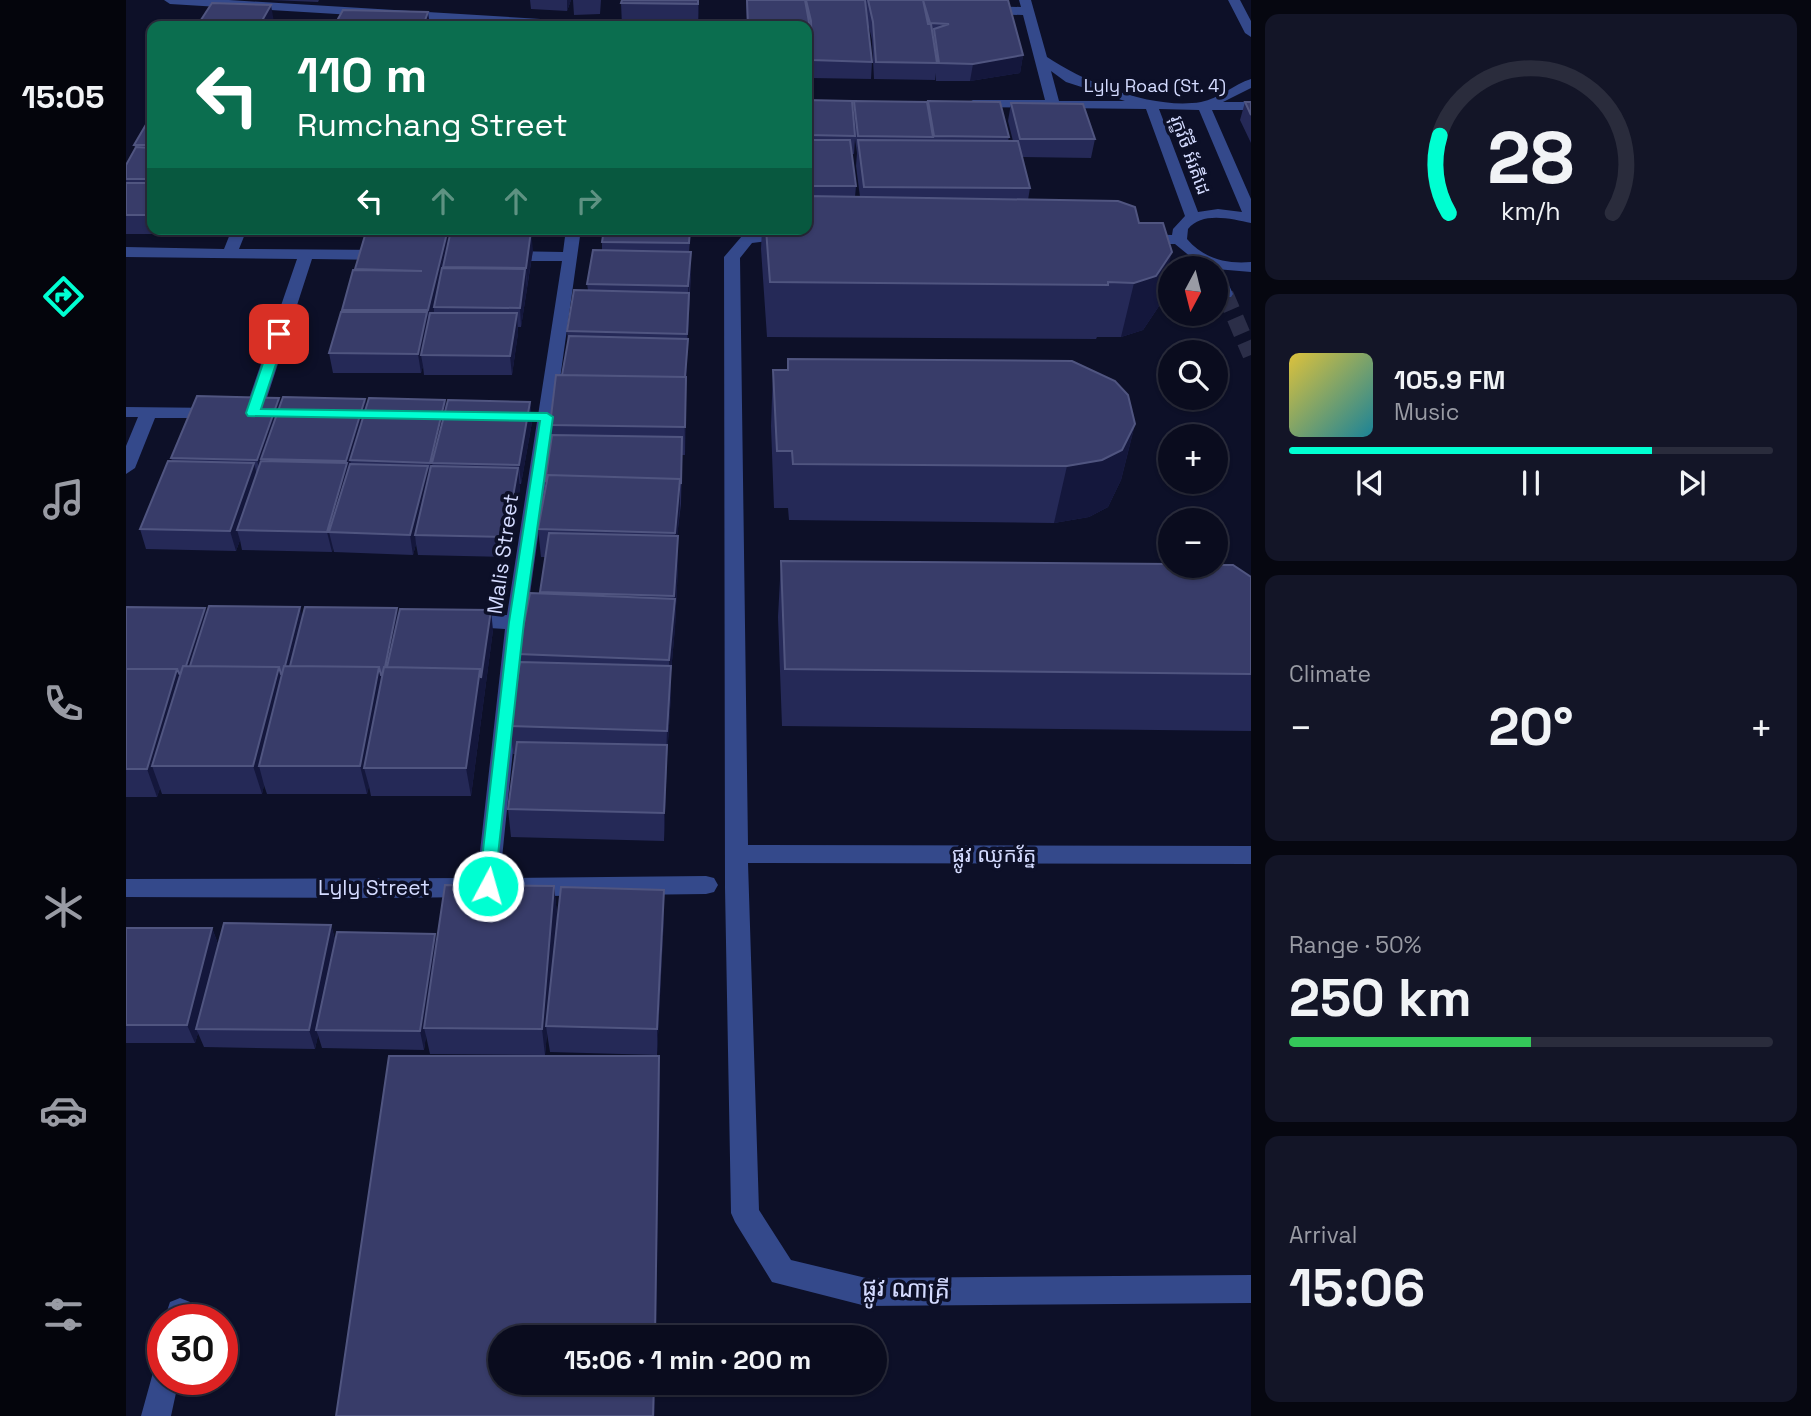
<!DOCTYPE html>
<meta charset="utf-8">
<style>
body{margin:0;font-family:"Space Grotesk","Noto Sans Khmer",sans-serif;background:#131527;color:#f1f3f6;height:100vh;display:flex;flex-direction:column;font-size:26px;white-space:nowrap}
*{box-sizing:border-box;margin:0}
p{font-size:23px;color:#999ba4}
.icon{flex:none;width:38px;height:38px;fill:none;stroke:currentColor;stroke-width:2;stroke-linecap:round;stroke-linejoin:round}
.map{position:relative;flex:1;overflow:hidden}
.sheet{display:flex;flex-direction:column;gap:14px;padding:14px;background:#060710;width:560px}
.sheet>*{flex:none}
.guide{position:absolute;left:21px;top:21px;width:665px;height:214px;border-radius:14px;box-shadow:0 2px 5px #0004,0 0 0 2px #2a2c3c;background:#0b6e4f;color:#fff;overflow:hidden}
.needle{width:46px;rotate:187deg}
.buttons{position:absolute;left:1032px;top:256px;display:grid;gap:14px}
.buttons a{display:grid;place-items:center;width:70px;height:70px;border-radius:50%;background:#0a0c1e;box-shadow:0 2px 5px #0004,0 0 0 2px #2a2c3c;font-size:35px}
.speed{position:absolute;left:21px;top:1304px;display:flex;gap:14px;font-size:35px;font-weight:700;text-align:center}
.speed>*{display:grid;place-content:center;width:91px;height:91px;border-radius:50%;background:#0a0c1e;box-shadow:0 2px 5px #0004,0 0 0 2px #2a2c3c;line-height:1}
.speed .limit{border:10px solid #d22;background:#fff;color:#111}
.pin{position:absolute;display:grid;place-items:center;width:60px;height:60px;color:#fff;margin:-30px;border-radius:14px;box-shadow:0 4px 10px #0006}
.me{position:absolute;width:77px;margin:-38px;rotate:6deg;stroke-linejoin:round;filter:drop-shadow(0 0 5px #0008)}
.turn{display:flex;align-items:center;gap:24px;height:147px;padding:0 35px;font-size:32px}
.turn .icon{width:91px;height:91px;stroke-width:2.5}
.turn b{display:block;font-size:49px;line-height:60px}
.lanes{display:flex;align-items:center;height:66px;padding:0 35px;background:#0003;justify-content:center;gap:35px;direction:ltr}
.lanes .off{opacity:.35}
.big{font-size:52px;font-weight:700;line-height:1.1}
.sheet .widget{flex:1;display:flex;flex-direction:column;justify-content:center;gap:10px;min-width:0;padding:0 24px;border-radius:14px;background:#131527}
.sheet .dial{align-items:center;gap:0}
.dial svg{height:182px;overflow:visible;fill:none;stroke:#2a2c3c;stroke-width:7;stroke-linecap:round;text-anchor:middle}
.dial text{fill:#f1f3f6;stroke:none}
.song{display:flex;align-items:center;gap:21px}
.cover{width:84px;height:84px;border-radius:10px;background:linear-gradient(135deg,hsl(50 70% 55%),hsl(190 70% 35%))}
.played{height:7px;border-radius:4px;background:linear-gradient(90deg,#00ffd2 75%,#2a2c3c 75%)}
.keys{display:flex;justify-content:space-around;direction:ltr}
.heat{display:flex;justify-content:space-between;align-items:center;font-size:38px;direction:ltr}
.charge{height:10px;border-radius:5px;background:linear-gradient(90deg,#34c759 50%,#2a2c3c 0)}
.trip{position:absolute;left:362px;top:1325px;width:399px;height:70px;border-radius:35px;background:#0a0c1e;box-shadow:0 2px 5px #0004,0 0 0 2px #2a2c3c;font-weight:700;line-height:70px;text-align:center}
main{display:flex;flex:1;min-height:0}
.menu{display:flex;flex-direction:column;width:126px;justify-content:space-around;align-items:center;background:#04050c;color:#999ba4}
.menu .icon{width:49px;height:49px}
.menu .active{color:#00ffd2}
.menu b{font-size:32px;color:#f1f3f6}
.map>svg:first-child{display:block}
</style>
<main>
<nav class="menu">
<b>15:05</b>
<svg class="icon active" aria-label="directions" viewBox="0 0 24 24"><path d="M12 3l9 9-9 9-9-9zM9 14v-3h6M13 9l2 2-2 2"/></svg>
<svg class="icon" aria-label="music" viewBox="0 0 24 24"><path d="M9 18V5l10-2v13"/><circle cx="6" cy="18" r="3"/><circle cx="16" cy="16" r="3"/></svg>
<svg class="icon" aria-label="phone" viewBox="0 0 24 24"><path d="M5 4h4l2 5-3 2q2 4 5 5l2-3 5 2v4C11 20 4 13 5 4z"/></svg>
<svg class="icon" aria-label="climate" viewBox="0 0 24 24"><path d="M12 3v18M4 7l16 10M4 17L20 7"/></svg>
<svg class="icon" aria-label="car" viewBox="0 0 24 24"><path d="M5 17H2v-5l4-1 3-4h7l3 4 3 1v5h-3M9 17h6M6 11h13"/><circle cx="7" cy="17" r="2"/><circle cx="17" cy="17" r="2"/></svg>
<svg class="icon" aria-label="filters" viewBox="0 0 24 24"><path d="M4 7h16M4 17h16"/><circle cx="9" cy="7" r="2"/><circle cx="15" cy="17" r="2"/></svg>
</nav>
<div class="map">
<svg width="1125" height="1416" viewBox="0 0 1125 1416">
<rect width="100%" height="100%" fill="#0d1028"/>
<g fill="none" stroke-linecap="round" stroke-linejoin="round">
<!-- minor-tunnel -->
<path stroke="#2b2e48" stroke-width="17" stroke-dasharray="17 9" stroke-linecap="butt" d="M1099 294 1125 355"/>
<!-- minor -->
<path fill="#34498b" fill-rule="evenodd" d="M38 0H103L464 22 470 26H408L44 4Z
M893 0H905L921 57C960 83 1027 110 1075 102 1093 99 1108 84 1125 79V88L1097 102H1125V110H1086L1125 199V223C1106 219 1076 211 1062 229L1061 239C1078 259 1100 264 1125 262V272L1090 269 1071 262 1049 244H1013L1005 239 1013 234 1046 235 1047 229 1059 216 1020 109 842 107 840 104 847 100H919L897 15 856 14 850 10 856 6 895 7ZM925 71 940 82 999 101H933ZM1033 109 1073 110 1116 212 1092 209 1072 212Z
M1102 0H1114L1125 21V37L1119 33Z
M106 229H121L113 249 260 250 268 255 260 260 186 259 136 413 127 418 118 413 171 259 0 257V247L98 249Z
M440 229H455L400 622 374 878 580 876 588 878 592 885 588 892 580 894 266 898 0 897V879L351 878 379 629 331 626 328 621 331 616 381 615 436 261H380L372 256 380 251 437 252Z
M658 229 668 230 671 233 663 238 626 243 614 258 622 845 1125 846V864L622 863 633 1210 665 1260 740 1278 1125 1275V1303L740 1306 646 1282 609 1222 605 1213 599 888 598 257 616 236Z
M1090 269 1098 274 1107 294 1105 297H1093L1091 294Z
M0 407 93 408 102 413 93 418H29L9 468 0 474V446L12 417H0Z
M54 1298 64 1302 68 1312 66 1320H38L44 1302Z
M37 1365V1379H53L45 1416H15L28 1369Z"/>
</g>
<!-- wall -->
<path fill="#252957" fill-rule="evenodd" d="M144 0H193L192 2Z
M404 0H445L441 11 405 9Z
M447 0H475L474 14 448 15Z
M573 0 572 26H496L495 3Z
M620 0H739L740 4V0H882L897 55 894 73 844 81H810L809 73V80L748 79 746 40 742 23 746 62 745 79 685 78 683 35 682 78H681V26H621Z
M681 100 727 115 728 101 801 106 802 101 883 137 882 141H887L882 121 885 103 969 139 965 158 896 157 904 188 902 200 992 201 1033 306 1017 330 995 337H971L970 339 641 337 635 249 636 229H681ZM729 139 731 153 730 166 734 197H729L730 186 726 154H728Z
M1119 102H1125V143L1114 120Z
M26 108V229H62L60 234H0V165L9 148 8 145 24 117 23 113Z
M565 229 563 252 565 271 560 380 559 455H556L555 504 551 536 552 565 549 627 545 672V694L541 757 538 841 385 837 382 809 389 754H387L384 726 393 666 392 654 414 593 419 557H415L412 529 420 485 425 438 424 425 436 375 442 342 441 331 462 290 461 284 476 250V242Z
M322 242 407 250 395 327H392V333L386 375H298L297 366 295 373H207L203 353 229 269Z
M662 359 1009 424 995 480 982 507 963 517 928 523 663 520 662 508H648L645 426 647 370H661Z
M153 398 155 403 239 399 241 406 319 400 320 407 404 402 406 422 395 484H393L394 488 382 557 292 555 290 544 287 555 208 552 207 548 206 552 116 550 114 540 110 551 20 549 14 529 46 461 45 458Z
M655 561 1125 577V731L656 726 652 617Z
M0 607 81 614 177 617 272 614 367 630 345 796H245L243 786 241 794H141L138 785 136 794H36L34 788 31 797H0Z
M428 886 431 914 426 969 538 917 531 1055 424 1052 421 1033 419 1055 304 1054 300 1036 298 1050 196 1048 192 1035 189 1049 78 1047 72 1033 69 1043H0V928H86L92 944 205 925 209 939 310 942Z"/>
<!-- shaded-wall -->
<path fill="#14173c" d="M441 0H445L441 11Z
M572 0H573L572 26Z
M145 5 148 22 146 26H133Z
M302 12 304 26H297Z
M897 55 894 73 844 81 847 64Z
M405 231 407 250 401 287 400 268Z
M321 233 323 252 317 267 318 275 308 307V314L305 330 302 310Z
M565 252V271L562 305V286Z
M1046 252 1033 306 1017 330 995 337 1008 283Z
M399 269 401 288 395 327 394 308Z
M563 293V312L561 353V334Z
M301 312 304 331 295 355 297 366 295 373 292 354Z
M391 313 392 333 386 375 384 356Z
M562 339 560 380 559 455 558 382Z
M153 398 158 417 135 459 138 473 136 480 131 460Z
M239 399 243 418 224 460 227 472 203 532 207 548 206 552 201 532 221 464 220 461Z
M319 400 322 420 306 463 309 476 307 482 304 463Z
M404 402 406 422 395 484 393 465Z
M1009 424 995 480 982 507 963 517 928 523 941 466Z
M128 463 133 483 111 530 114 540 110 551 104 531Z
M302 466 305 486 289 535 290 544 287 555 284 535Z
M392 468 394 488 382 557 380 537Z
M554 479V507L549 562V533Z
M552 536V565L549 627 545 672V694L541 757 538 841V813L541 731 544 688 543 660 548 606Z
M174 607 179 627 167 674H157Z
M79 608 85 628 71 673 57 675Z
M271 608 275 628 265 676 258 675Z
M365 610 367 630 345 796 340 768 354 669Z
M153 667 160 695 133 766 138 785 136 794 127 766Z
M253 667 259 695 238 768 243 786 241 794 234 766Z
M51 669 61 697 26 766 34 788 31 797 21 769Z
M428 886 431 914 422 1026H420L421 1033 419 1055 416 1029Z
M538 890V917L531 1055V1029Z
M205 925 210 944 190 1030 192 1035 189 1049 183 1030Z
M86 928 93 947 70 1029 72 1033 69 1043 61 1025Z
M309 934 313 953 298 1028 300 1036 298 1050 294 1031Z
M533 1056 534 1088 530 1337H529Z
M528 1382H529V1416H527Z"/>
<!-- building -->
<path fill="#383c69" stroke="#505580" stroke-width="2" d="M496 0H572V4L495 3Z
M621 0H679L683 22V60H681V26H622Z
M680 0H739L746 62 686 60 685 21Z
M742 0H797L802 24H805L811 63 750 62 747 22Z
M797 0H882L897 55 847 64 813 63 808 29 823 24 804 23Z
M86 3 145 5 133 26H71Z
M217 10 302 12 297 26H208Z
M332 24 391 26H331Z
M681 100 726 101 729 136 681 135Z
M728 101 801 102 807 137 732 136Z
M802 101 874 102 883 137 808 136Z
M1119 102H1125V115Z
M885 103 957 104 969 139H894Z
M25 116H26V145H8Z
M681 140H724L730 186H681Z
M732 140 892 141 904 188 738 187Z
M10 147 26 148V179H0V165Z
M0 183H26V215H0Z
M681 196 992 201 1009 207 1013 223H1037L1046 252 1030 276 1008 283 982 282V285L644 282 640 229H681Z
M478 229H564L563 243 476 242Z
M325 230 405 231 400 268 317 267Z
M240 232 321 233 302 310H216L227 270 296 271 229 269Z
M467 250 565 252 562 286 461 284Z
M316 268 399 269 394 308 308 307Z
M448 290 563 293 561 334 441 331Z
M215 312H301L292 354 203 353Z
M304 313H391L384 356 295 355Z
M443 336 562 339 559 377 436 375Z
M662 359 946 361 989 381 1002 395 1009 424 996 450 976 460 941 466 667 464 666 451H651L647 370H662Z
M430 375 560 377 559 427 424 425Z
M71 396 153 398 131 460 45 458Z
M157 397 239 399 220 461 135 459Z
M243 398 319 400 304 463 224 460Z
M322 400 404 402 393 465 306 463Z
M426 435 556 437 555 484 554 479 422 475 419 482Z
M42 461 128 463 104 531 14 529Z
M135 461 221 463 201 532 111 530Z
M224 464 302 466 284 535 203 532Z
M305 466 392 468 380 537 289 535Z
M422 475 554 479 549 533 412 529Z
M423 533 552 536 548 596 414 592Z
M655 561 1045 564V565H1107L1125 577V674L659 669Z
M404 593 549 599 543 660 392 654Z
M83 606 174 607 159 666H158L156 674H155L153 667 64 666Z
M0 607 79 608 60 666H57L54 675 51 669H0Z
M179 607 271 608 259 667H258L256 675H255L253 667 164 666Z
M274 609 365 610 355 678 354 669 261 667Z
M394 662 545 666 541 731 384 726Z
M57 666 153 667 127 766H26Z
M158 666 253 667 234 766H133Z
M258 667 354 669 340 768H238Z
M0 669H51L21 769H0Z
M391 742 541 745 538 813 382 809Z
M319 885 428 886 416 1029 298 1028Z
M435 887 538 890 531 1029 420 1026Z
M98 923 205 925 183 1030 70 1029Z
M0 928H86L61 1025H0Z
M211 932 309 934 294 1031 190 1030Z
M263 1056H533L529 1337H374V1382H528L527 1416H210Z"/>
<!-- route -->
<path fill="#00ffd2" stroke="#00a688" stroke-width="2" d="M153 330 160 334 135 409 421 413 427 417 398 622 368 891H356L353 886 383 622 414 421 122 416 120 413 147 334Z"/>
<g text-anchor="middle" stroke-width="7" stroke-linejoin="round" paint-order="stroke">
<!-- far-street labels -->
<g font-size="18" fill="#d4dbff" stroke="#0d1028">
<text x="1029" y="92">Lyly Road (St. 4)</text>
<text transform="translate(1064 155) rotate(70)" y="6">រុក្ខវិថី អ័រគីដេ</text>
</g>
<!-- street labels -->
<g font-size="21" fill="#d4dbff" stroke="#0d1028">
<text transform="translate(377 554) rotate(-82)" y="7">Malis Street</text>
<text x="868" y="862">ផ្លូវ ឈូករ័ត្ន</text>
<text x="248" y="895">Lyly Street</text>
</g>
<!-- near-street labels -->
<g font-size="24" fill="#d4dbff" stroke="#0d1028">
<text transform="translate(780 1289) rotate(2)" y="8">ផ្លូវ ណាគ្រី</text>
</g>
</g>
</svg>
<div class="buttons">
<a><svg class="needle" viewBox="-14 -14 28 28"><path d="M0-13l5 13h-10z" fill="#e53935"/><path d="M0 13l5-13h-10z" fill="#999ba4"/></svg></a>
<a><svg class="icon" aria-label="search" viewBox="0 0 24 24"><circle cx="10" cy="10" r="6"/><path d="M15 15l6 6"/></svg></a>
<a>+</a>
<a>−</a>
</div>
<div class="speed"><div class="limit">30</div></div>
<div class="pin" style="left:153px;top:334px;background:#d93025"><svg class="icon" aria-label="arrive" viewBox="0 0 24 24"><path d="M6 21V4h12l-3 4 3 4H6"/></svg></div>
<svg class="me" style="left:362px;top:886px" viewBox="-20 -20 40 40"><circle r="17" fill="#00ffd2" stroke="#fff" stroke-width="3"/><path d="M0-11L8 9 0 5-8 9z" fill="#fff"/></svg>
<div class="trip">15:06 · 1 min · 200 m</div>
<div class="guide">
<div class="turn"><svg class="icon" aria-label="left" viewBox="0 0 24 24"><path d="M17 20v-9H6M10 6l-5 5 5 5"/></svg><div><b>110 m</b>Rumchang Street</div></div>
<div class="lanes"><svg class="icon" aria-label="left" viewBox="0 0 24 24"><path d="M17 20v-9H6M10 6l-5 5 5 5"/></svg><svg class="icon off" aria-label="ahead" viewBox="0 0 24 24"><path d="M12 20V5M6 11l6-6 6 6"/></svg><svg class="icon off" aria-label="ahead" viewBox="0 0 24 24"><path d="M12 20V5M6 11l6-6 6 6"/></svg><svg class="icon off" aria-label="right" viewBox="0 0 24 24"><path d="M7 20v-9h11M14 6l5 5-5 5"/></svg></div>
</div>
</div>
<section class="sheet">
<div class="widget dial"><svg viewBox="0 0 100 80">
<path d="M14 69A42 42 0 1 1 86 69"/>
<path d="M14 69A42 42 0 0 1 10 35" stroke="#00ffd2"/>
<text x="50" y="56" font-size="32" font-weight="700">28</text>
<text x="50" y="72" font-size="11">km/h</text>
</svg></div>
<div class="widget">
<div class="song"><i class="cover"></i><div><b>105.9 FM</b><p>Music</p></div></div>
<div class="played"></div>
<div class="keys"><svg class="icon" aria-label="previous" viewBox="0 0 24 24"><path d="M18 5L8 12l10 7zM5 5v14"/></svg><svg class="icon" aria-label="pause" viewBox="0 0 24 24"><path d="M8 5v14M16 5v14"/></svg><svg class="icon" aria-label="next" viewBox="0 0 24 24"><path d="M6 5l10 7-10 7zM19 5v14"/></svg></div>
</div>
<div class="widget"><p>Climate</p>
<div class="heat"><a>−</a><b class="big">20°</b><a>+</a></div>
</div>
<div class="widget"><p>Range · 50%</p><b class="big">250 km</b><div class="charge"></div></div>
<div class="widget"><p>Arrival</p><b class="big">15:06</b></div>
</section>
</main>
